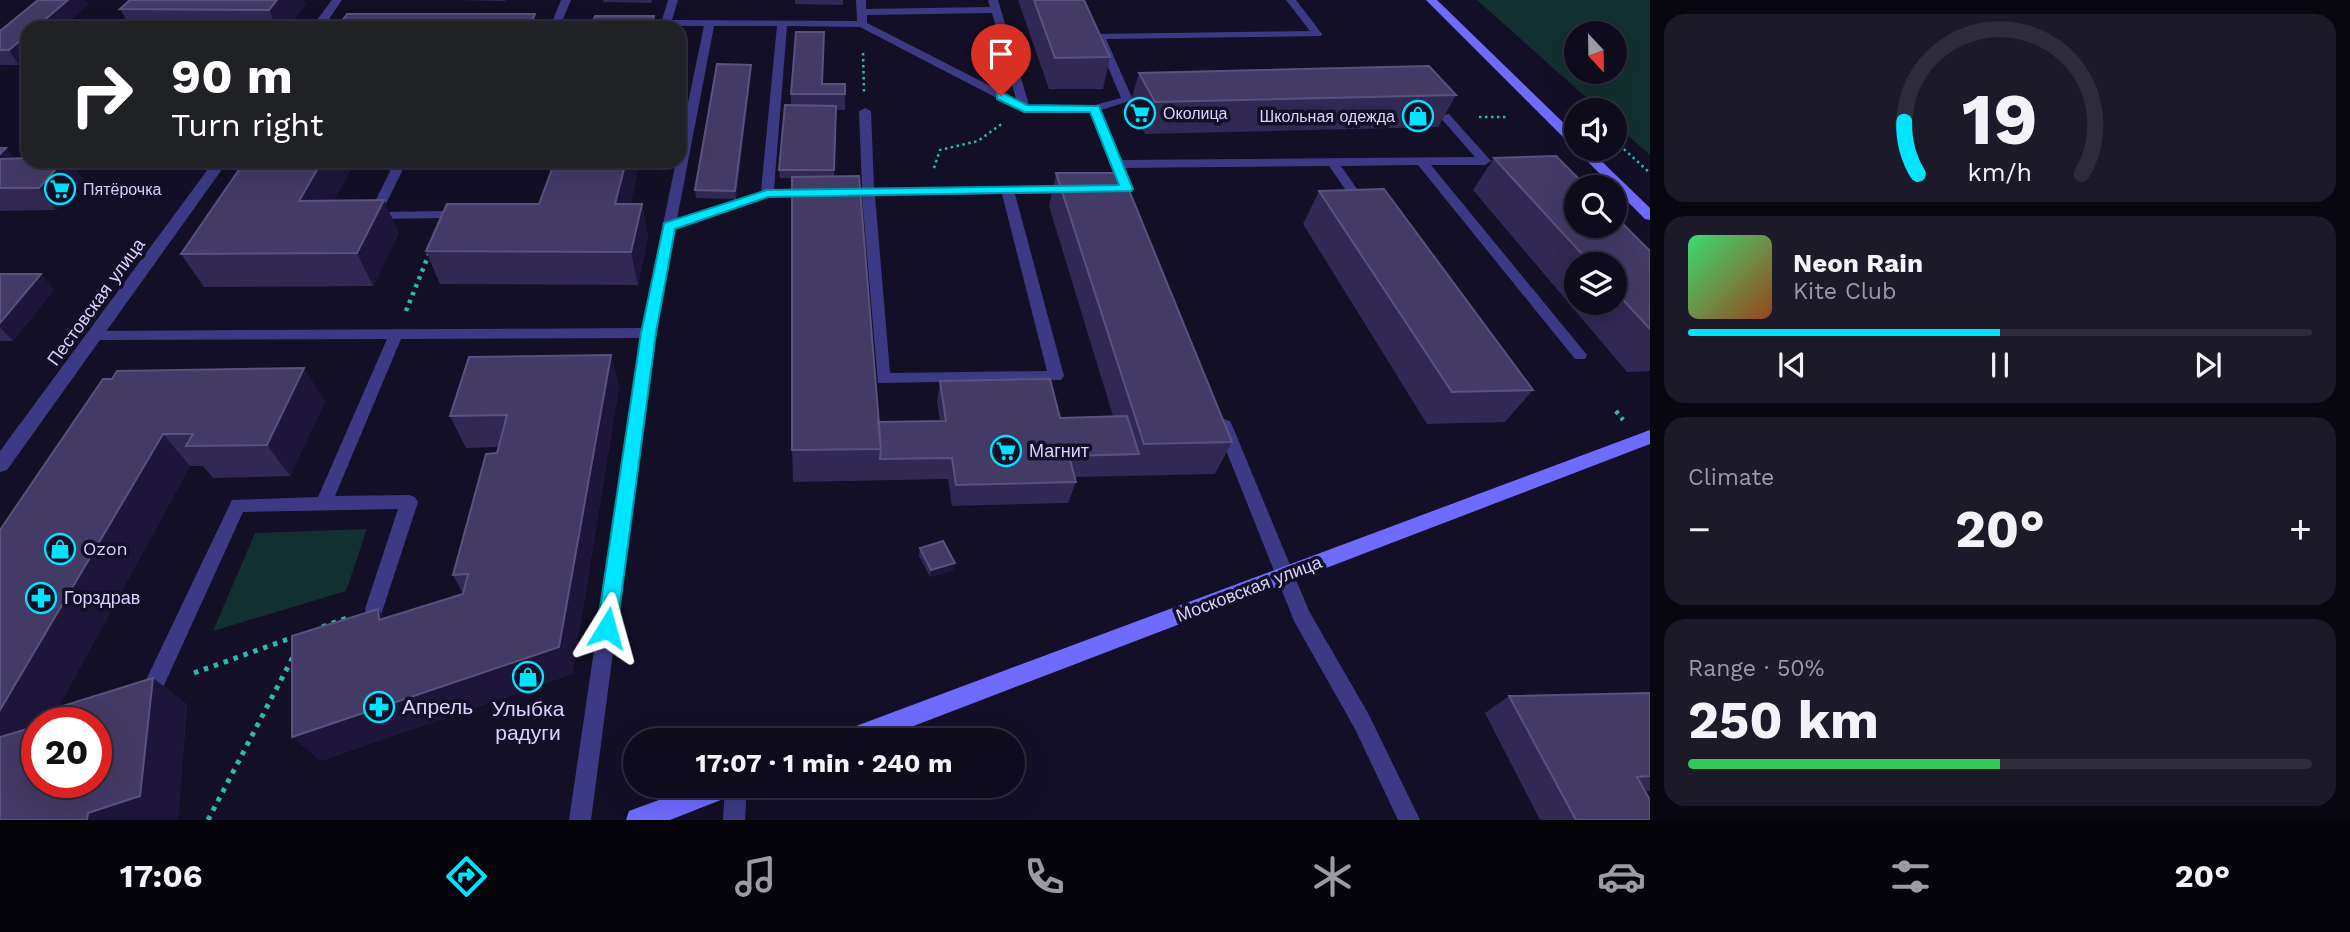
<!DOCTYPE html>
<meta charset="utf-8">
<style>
body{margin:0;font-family:"Work Sans",sans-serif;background:#1c1929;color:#f1f3f6;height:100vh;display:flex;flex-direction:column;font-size:26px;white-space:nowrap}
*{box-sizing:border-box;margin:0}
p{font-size:23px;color:#9b9ba3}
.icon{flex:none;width:38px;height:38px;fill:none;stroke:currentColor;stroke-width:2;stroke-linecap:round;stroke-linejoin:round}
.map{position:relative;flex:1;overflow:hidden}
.sheet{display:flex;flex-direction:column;gap:14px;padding:14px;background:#08060f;width:700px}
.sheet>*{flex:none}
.top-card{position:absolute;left:21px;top:21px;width:665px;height:147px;border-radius:21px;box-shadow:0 7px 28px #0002,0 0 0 2px #2e2b3b;background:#202124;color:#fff;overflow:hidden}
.needle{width:46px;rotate:158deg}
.controls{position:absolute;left:1564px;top:21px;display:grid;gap:14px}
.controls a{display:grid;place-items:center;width:63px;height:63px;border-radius:50%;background:#0e0b1c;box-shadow:0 7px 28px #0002,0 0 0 2px #2e2b3b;font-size:35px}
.speed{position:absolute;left:21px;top:707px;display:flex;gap:14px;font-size:35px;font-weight:700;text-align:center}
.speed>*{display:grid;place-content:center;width:91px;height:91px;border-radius:50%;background:#0e0b1c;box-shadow:0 7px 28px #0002,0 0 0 2px #2e2b3b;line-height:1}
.speed .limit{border:10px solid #d22;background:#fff;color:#111}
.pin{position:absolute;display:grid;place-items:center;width:60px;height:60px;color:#fff;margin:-72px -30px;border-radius:50% 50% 50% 0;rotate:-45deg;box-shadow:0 0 7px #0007}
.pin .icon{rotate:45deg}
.me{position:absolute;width:77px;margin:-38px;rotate:8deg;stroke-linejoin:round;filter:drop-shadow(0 0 5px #0008)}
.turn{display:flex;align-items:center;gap:24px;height:147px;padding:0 35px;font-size:32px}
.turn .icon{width:91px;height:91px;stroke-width:2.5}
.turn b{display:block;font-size:49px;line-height:60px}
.big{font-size:52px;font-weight:700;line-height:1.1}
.sheet .widget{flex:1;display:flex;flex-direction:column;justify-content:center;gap:10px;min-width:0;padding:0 24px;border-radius:21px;background:#1c1929}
.sheet .dial{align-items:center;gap:0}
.dial svg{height:182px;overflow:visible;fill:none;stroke:#2e2b3b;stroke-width:7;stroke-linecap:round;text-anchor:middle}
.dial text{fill:#f1f3f6;stroke:none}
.song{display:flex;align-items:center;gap:21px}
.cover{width:84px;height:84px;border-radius:10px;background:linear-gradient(135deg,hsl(140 70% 55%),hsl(20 70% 35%))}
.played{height:7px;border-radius:4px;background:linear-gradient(90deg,#00e5ff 50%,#2e2b3b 50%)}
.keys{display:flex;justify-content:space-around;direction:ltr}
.heat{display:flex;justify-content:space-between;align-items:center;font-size:38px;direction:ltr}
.charge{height:10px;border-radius:5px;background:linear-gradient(90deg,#34c759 50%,#2e2b3b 0)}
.trip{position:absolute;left:623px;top:728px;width:402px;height:70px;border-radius:35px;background:#0e0b1c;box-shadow:0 7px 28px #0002,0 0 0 2px #2e2b3b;font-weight:700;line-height:70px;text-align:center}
.tabs{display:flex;height:112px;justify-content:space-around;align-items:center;background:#06040b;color:#9b9ba3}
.tabs .icon{width:49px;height:49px}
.tabs .selected{color:#00e5ff}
.tabs b{font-size:32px;color:#f1f3f6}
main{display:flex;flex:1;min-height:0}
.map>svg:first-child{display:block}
</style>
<main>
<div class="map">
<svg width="1650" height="820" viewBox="0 0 1650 820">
<rect width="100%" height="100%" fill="#130f26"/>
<!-- green -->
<path fill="#12302f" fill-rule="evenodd" d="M1477 0H1650V155L1615 124V110H1600ZM1577 33H1615V72H1577Z
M367 529 346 591 213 631 255 533Z"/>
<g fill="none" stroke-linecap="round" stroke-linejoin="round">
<!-- path-far2 -->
<path stroke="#2fb8b0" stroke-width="2.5" stroke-dasharray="2.5 3.5" stroke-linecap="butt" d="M863 53 864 93
M1479 117H1506
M1615 141 1650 173
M934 168 940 150 978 141 1003 123"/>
<!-- path-far1 -->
<path stroke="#2fb8b0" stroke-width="4.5" stroke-dasharray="3.5 5" stroke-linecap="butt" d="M406 311 429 254
M1616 411 1623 420"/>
<!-- path -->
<path stroke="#2fb8b0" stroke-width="5" stroke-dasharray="4.5 6" stroke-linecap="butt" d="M322 627 347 618
M194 673 294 637
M208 820 294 655"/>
<!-- lane -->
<path fill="#3d3a85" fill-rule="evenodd" d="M561 0H571L563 19 662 20 668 0H678L672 20 857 21 856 0H866V9L990 7 988 0H998L1029 105H1095L1121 98 1095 36 1096 34 1310 31 1286 0H1296L1322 34 1321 36 1106 39 1133 100 1101 110 1121 160 1475 157 1439 116 1449 114 1491 161 1485 165H1431L1587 355 1585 359H1575L1418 165 1341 166 1369 206 1363 210 1359 209 1329 166 1124 168 1133 191 1127 195 1121 191 1091 111 1020 110 860 27 787 26 774 189H812L818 193 812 197H768L675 228 655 333 591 820H569L640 338 401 339 335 496 409 495 415 497 418 502 381 615 374 617 367 615 365 609 398 509 243 512 160 694 153 697 146 694 143 687 146 680 232 500 318 497 387 339 97 340 92 339 90 335 92 331 642 328 676 161H679V146L704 26 557 25 552 22ZM992 13 1016 99 867 23V15ZM714 26H777L761 191 677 219Z
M321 19H362L367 22 362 25 318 24 316 22Z
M865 108 871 111 874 188 1078 186V192L1074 193 1015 194 1064 376 1061 380 878 383 862 196 853 192 862 188 859 111ZM1002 194 1047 371 890 373 875 196Z
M395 161H407L382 212 446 211 452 215 451 218 369 219 368 216Z
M1224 419 1230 421 1232 425 1309 611 1369 715 1420 820H1398L1355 729 1294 621 1216 425 1218 421Z
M725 786H747L745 820H723Z"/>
<!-- street -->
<path fill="#3d3a85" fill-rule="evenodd" d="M332 0H342L323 28H311Z
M214 161H228L7 470 0 472V451Z"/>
<!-- secondary -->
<path fill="#6f6bff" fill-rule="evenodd" d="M1426 0H1437L1577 136V149H1589L1650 208V220L1645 219Z
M1650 430V444L877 740H836L840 732 848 729Z
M697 786H740L736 794 670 820H626L629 811Z"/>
</g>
<!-- wall -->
<path fill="#312854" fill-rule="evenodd" d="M38 0H85L88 5 61 28H28V57L19 65H0V31Z
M130 0H303L305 5 286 28H131L120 9Z
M458 0H505V1Z
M603 0H652L651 3 604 2Z
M795 0H843V5L795 4Z
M1018 0H1084L1110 57 1103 89H1049Z
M824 47 822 84H845V110H836L834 177 878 422 940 421 937 402 940 381 1060 418 1113 416 1049 206 1056 173 1232 442 1215 474 1075 477 1076 482 1068 503 952 506 948 479 793 482 792 450V178H780L779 170 791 105V94Z
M751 65V73L736 199 696 198 695 190Z
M1139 73 1456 95 1438 127 1145 134 1130 104Z
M0 148H6L14 158 28 161H70L83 179 56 210 0 211Z
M1494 158 1650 251V371L1627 372 1473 190ZM1577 264H1615V303H1577Z
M555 161H640L630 204H642L648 237 638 285 440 284 426 251 539 204Z
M1319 191 1533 390 1505 422 1427 424 1303 224Z
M334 201 399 233 373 286 204 287 181 254Z
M0 274 54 290 13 341H0Z
M611 355 619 387 572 674 320 761 378 609 385 618 463 594 453 575 499 447 466 448 450 416Z
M103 379 325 401 290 476 213 478 203 466H190L58 708 187 704 178 818 172 820H0Z
M920 548 955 563 953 570 930 577 919 556Z
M1650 693V791H1645L1650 820H1540L1485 713 1509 696Z"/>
<!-- shaded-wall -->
<path fill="#1d163a" d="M68 0H85L88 5 61 28H35Z
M277 0H303L305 5 286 28H277L269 10Z
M535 14 538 28H529Z
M654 16 656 28H650Z
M28 34V57L19 65 9 50Z
M751 65V73L736 199 735 191Z
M6 148 23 169 0 165V154Z
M63 161H70L83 179 56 210 39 188Z
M322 161H356L316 234 299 201Z
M626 161H640L622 237 615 204Z
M384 200 399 233 373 286 357 253Z
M642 204 648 237 638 285 631 252Z
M41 274 54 290 13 341 0 327V323Z
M611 355 619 387 572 674 320 761 292 737 559 647Z
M304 368 325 401 290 476 267 445Z
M163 434 190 466 50 723H37V746L0 738V710Z
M955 563 953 570 930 577 931 570Z
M378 609 400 638 379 620Z
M153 678 187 704 178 818 172 820H87L88 813Z"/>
<!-- building -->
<path fill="#433a66" stroke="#5a527e" stroke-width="2" d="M38 0H68L35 28H28V34L9 50H0V31Z
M130 0H277L269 10 120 9Z
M1034 0H1084L1110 57 1055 58Z
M347 14H535L529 28H337Z
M595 16H654L650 28H591Z
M796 32H824L822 84H845V94H791Z
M717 64 751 65 735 191 695 190Z
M1429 66 1456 95 1155 102 1139 73Z
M785 105 836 106 834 170H779Z
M0 148H6L0 154Z
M1556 156 1587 187H1577V226H1615V216L1650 251V329L1615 291V264H1591L1494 158Z
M28 158V161H63L39 188H0V159Z
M245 161H322L299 201 384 200 357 253 181 254Z
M555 161H626L615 204H642L631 252 426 251 447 204H539Z
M1056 173H1122L1232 442 1144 444Z
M859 176 881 449 792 450V177Z
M1384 189 1533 390 1452 392 1319 191Z
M0 274H41L0 323Z
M611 355 559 647 292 737V636L378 609 379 620 463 594 468 574 453 575 486 454 497 453 507 415 450 416 469 357Z
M304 368 267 445 186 446 193 434H163L0 710V530L103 379H112L117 371Z
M1050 379 1060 418 1127 416 1139 454 1069 456 1076 482 956 485 952 458 880 459 881 449 878 422 946 421 940 381Z
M943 541 955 563 931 570 920 548Z
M153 678 140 796 88 813 87 820H0V737L37 726V782H96V723H47L51 722 53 709Z
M1650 693V776L1637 777 1650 800V820H1576L1509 696Z"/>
<!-- route -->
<path fill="#00e5ff" stroke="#0095a6" stroke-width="2" d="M997 94H1005L1027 105 1099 106 1133 189 1131 191 768 197 675 229 656 333 617 628 614 634 607 637 600 634 597 628 641 333 664 223 767 190 1119 185 1090 112H1024L997 99Z"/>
<!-- icons -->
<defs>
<g id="supermarket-ring" transform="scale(1.575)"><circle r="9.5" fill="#130f26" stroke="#00e5ff" stroke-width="1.5"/><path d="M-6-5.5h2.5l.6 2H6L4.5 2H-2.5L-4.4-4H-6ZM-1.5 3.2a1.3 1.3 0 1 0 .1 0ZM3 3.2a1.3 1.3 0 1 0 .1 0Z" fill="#00e5ff"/></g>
<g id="shop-ring" transform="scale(1.575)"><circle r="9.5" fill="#130f26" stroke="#00e5ff" stroke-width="1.5"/><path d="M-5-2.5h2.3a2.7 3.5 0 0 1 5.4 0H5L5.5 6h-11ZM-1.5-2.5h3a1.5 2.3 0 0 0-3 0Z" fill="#00e5ff"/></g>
<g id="pharmacy-ring" transform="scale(1.575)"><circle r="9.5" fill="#130f26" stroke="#00e5ff" stroke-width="1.5"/><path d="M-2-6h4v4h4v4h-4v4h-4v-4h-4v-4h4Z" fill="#00e5ff"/></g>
</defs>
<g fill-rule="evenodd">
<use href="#supermarket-ring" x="1140" y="113"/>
<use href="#shop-ring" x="1418" y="116"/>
<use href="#supermarket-ring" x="60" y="189"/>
<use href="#supermarket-ring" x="1006" y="451"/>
<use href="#shop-ring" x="60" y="549"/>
<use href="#pharmacy-ring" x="41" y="598"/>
<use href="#shop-ring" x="528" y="677"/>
<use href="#pharmacy-ring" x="379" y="707"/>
</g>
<g text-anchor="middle" stroke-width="7" stroke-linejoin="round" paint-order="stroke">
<!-- far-poi labels -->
<g font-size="16" fill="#d9d4ff" stroke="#130f26" text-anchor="start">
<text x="1163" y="119">Околица</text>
<text x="1395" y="122" text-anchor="end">Школьная одежда</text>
<text x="83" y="195">Пятёрочка</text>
</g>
<!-- street labels -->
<g font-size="18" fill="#d9d4ff" stroke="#130f26">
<text transform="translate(96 302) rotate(-54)" y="6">Пестовская улица</text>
<text transform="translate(1249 589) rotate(-21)" y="6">Московская улица</text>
</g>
<!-- poi labels -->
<g font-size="18" fill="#d9d4ff" stroke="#130f26" text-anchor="start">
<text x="1029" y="457">Магнит</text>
<text x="83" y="555">Ozon</text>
<text x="64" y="604">Горздрав</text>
</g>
<!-- near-poi labels -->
<g font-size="21" fill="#d9d4ff" stroke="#130f26" text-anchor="start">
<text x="402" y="714">Апрель</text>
<text x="528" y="716" text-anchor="middle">Улыбка<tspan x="528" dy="24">радуги</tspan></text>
</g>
</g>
</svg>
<div class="controls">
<a><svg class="needle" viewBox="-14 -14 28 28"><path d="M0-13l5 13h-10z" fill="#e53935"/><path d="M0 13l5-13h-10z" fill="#9b9ba3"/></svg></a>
<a><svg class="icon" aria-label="sound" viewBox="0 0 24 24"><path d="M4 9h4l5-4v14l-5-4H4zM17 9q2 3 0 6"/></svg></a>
<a><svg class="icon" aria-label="search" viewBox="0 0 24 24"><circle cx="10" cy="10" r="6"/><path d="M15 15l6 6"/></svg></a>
<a><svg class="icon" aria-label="layers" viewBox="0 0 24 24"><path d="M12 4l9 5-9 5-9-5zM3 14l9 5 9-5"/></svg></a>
</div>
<div class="speed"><div class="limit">20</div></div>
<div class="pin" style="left:1001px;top:96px;background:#d93025"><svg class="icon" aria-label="arrive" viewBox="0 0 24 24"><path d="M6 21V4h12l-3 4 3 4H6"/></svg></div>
<svg class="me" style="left:607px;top:628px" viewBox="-20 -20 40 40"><path d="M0-17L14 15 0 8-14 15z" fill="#00e5ff" stroke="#fff" stroke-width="4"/></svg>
<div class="trip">17:07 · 1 min · 240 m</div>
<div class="top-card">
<div class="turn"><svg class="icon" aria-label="right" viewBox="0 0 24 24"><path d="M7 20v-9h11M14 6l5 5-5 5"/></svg><div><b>90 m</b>Turn right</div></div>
</div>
</div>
<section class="sheet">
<div class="widget dial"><svg viewBox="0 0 100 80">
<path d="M14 69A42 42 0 1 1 86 69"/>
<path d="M14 69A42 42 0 0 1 8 46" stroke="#00e5ff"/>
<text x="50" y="56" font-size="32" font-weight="700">19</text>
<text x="50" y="72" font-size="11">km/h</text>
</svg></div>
<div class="widget">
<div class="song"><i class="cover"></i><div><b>Neon Rain</b><p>Kite Club</p></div></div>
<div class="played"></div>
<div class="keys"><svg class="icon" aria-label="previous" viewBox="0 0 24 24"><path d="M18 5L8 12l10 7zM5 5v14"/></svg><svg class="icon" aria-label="pause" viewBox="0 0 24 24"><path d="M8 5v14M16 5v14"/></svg><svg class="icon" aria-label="next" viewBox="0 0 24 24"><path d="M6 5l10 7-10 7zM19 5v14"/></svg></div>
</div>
<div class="widget"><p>Climate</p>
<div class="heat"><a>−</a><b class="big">20°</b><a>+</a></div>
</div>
<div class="widget"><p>Range · 50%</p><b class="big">250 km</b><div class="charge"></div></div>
</section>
</main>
<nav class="tabs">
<b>17:06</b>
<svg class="icon selected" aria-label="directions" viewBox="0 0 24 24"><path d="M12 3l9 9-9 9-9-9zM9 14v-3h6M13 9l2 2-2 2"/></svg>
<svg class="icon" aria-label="music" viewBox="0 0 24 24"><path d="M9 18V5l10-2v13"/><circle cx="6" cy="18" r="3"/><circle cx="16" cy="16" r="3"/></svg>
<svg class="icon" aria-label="phone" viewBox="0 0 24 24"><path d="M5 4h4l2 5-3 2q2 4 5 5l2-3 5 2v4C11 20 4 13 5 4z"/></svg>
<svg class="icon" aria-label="climate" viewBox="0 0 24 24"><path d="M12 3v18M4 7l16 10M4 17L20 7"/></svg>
<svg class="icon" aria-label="car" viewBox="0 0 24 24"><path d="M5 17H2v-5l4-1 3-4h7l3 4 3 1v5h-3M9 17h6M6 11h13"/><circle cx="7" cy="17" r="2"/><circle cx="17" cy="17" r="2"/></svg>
<svg class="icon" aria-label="filters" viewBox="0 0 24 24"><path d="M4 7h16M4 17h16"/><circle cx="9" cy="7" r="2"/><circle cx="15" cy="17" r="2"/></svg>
<b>20°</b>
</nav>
